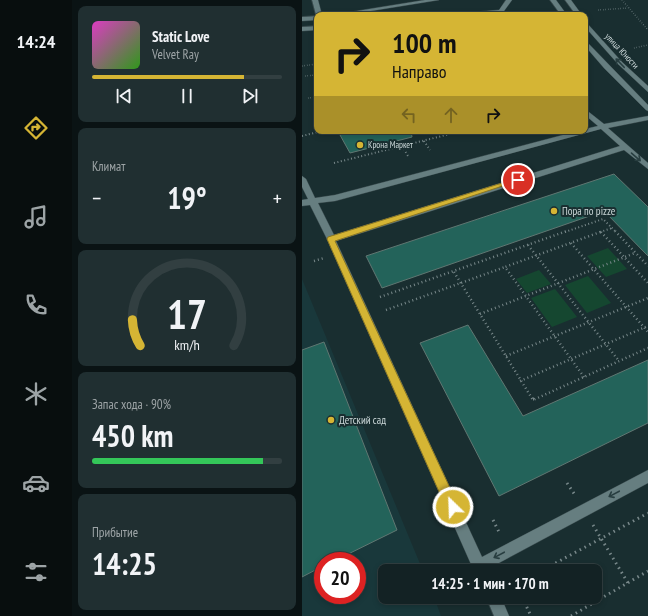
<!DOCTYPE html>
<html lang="ru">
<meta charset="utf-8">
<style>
body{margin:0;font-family:"PT Sans Narrow",sans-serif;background:#202f31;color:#f1f3f6;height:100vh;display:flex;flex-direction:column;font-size:15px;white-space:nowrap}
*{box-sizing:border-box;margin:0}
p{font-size:13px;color:#9da4a6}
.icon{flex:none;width:22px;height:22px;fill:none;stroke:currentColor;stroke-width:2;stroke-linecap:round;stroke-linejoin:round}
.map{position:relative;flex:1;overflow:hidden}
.side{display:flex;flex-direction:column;gap:6px;padding:6px;background:#0a1314;width:230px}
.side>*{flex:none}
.hud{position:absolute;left:12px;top:12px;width:274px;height:122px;border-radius:8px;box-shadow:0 2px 6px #0003,0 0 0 1px #323f41;background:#d5b534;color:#111;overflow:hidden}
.speed{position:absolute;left:12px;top:552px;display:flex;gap:8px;font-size:20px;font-weight:700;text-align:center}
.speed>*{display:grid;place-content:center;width:52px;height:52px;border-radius:50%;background:#132224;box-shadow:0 2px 6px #0003,0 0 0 1px #323f41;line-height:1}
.speed .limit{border:6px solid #d22;background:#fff;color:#111}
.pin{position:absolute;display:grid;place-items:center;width:34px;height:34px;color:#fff;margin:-17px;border:2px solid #fff;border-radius:50%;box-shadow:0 1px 4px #0007}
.me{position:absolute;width:44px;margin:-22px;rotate:336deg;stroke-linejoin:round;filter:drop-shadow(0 0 3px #0008)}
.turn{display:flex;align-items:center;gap:14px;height:84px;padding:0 12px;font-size:18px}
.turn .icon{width:52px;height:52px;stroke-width:2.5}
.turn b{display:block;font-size:28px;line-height:34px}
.lanes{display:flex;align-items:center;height:38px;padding:0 12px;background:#0003;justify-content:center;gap:20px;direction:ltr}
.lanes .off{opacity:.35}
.big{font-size:30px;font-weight:800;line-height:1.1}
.side .card{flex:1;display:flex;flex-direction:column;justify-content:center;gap:6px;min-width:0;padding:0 14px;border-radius:8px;background:#202f31}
.side .dial{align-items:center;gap:0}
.dial svg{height:104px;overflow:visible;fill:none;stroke:#323f41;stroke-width:7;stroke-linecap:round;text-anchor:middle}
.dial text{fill:#f1f3f6;stroke:none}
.song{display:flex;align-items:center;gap:12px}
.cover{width:48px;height:48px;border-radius:6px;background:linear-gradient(135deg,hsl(310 70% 55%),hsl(110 70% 35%))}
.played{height:4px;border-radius:2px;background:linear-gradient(90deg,#d5b534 80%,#323f41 80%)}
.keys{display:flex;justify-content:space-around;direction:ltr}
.heat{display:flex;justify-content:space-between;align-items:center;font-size:22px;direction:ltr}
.charge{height:6px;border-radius:3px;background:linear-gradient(90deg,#34c759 90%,#323f41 0)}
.trip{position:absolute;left:76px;top:564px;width:224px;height:40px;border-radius:8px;background:#132224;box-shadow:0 2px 6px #0003,0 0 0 1px #323f41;font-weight:800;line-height:40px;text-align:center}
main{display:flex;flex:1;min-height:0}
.tabs{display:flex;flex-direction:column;width:72px;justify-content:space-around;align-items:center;background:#080e0e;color:#9da4a6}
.tabs .icon{width:28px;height:28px}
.tabs .on{color:#d5b534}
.tabs b{font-size:18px;color:#f1f3f6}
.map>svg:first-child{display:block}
</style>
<main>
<nav class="tabs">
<b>14:24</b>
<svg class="icon on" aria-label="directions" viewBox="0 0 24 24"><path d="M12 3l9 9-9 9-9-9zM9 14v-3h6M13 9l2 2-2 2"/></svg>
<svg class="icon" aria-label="music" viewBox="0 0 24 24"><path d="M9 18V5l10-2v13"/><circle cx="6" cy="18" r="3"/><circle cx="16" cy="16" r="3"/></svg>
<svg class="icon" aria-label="phone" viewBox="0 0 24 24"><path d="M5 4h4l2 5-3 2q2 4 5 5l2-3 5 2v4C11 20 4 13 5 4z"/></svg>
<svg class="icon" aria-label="climate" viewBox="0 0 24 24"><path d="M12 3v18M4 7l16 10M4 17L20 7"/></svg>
<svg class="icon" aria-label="car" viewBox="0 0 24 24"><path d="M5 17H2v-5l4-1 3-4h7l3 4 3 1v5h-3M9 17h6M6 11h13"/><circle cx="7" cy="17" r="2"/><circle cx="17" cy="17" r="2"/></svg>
<svg class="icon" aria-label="filters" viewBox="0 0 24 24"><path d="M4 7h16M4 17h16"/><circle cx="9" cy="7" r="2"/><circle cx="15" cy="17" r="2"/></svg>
</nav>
<section class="side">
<div class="card">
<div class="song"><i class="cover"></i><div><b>Static Love</b><p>Velvet Ray</p></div></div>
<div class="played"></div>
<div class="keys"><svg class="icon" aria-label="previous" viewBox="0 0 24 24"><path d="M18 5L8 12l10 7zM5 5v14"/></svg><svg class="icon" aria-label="pause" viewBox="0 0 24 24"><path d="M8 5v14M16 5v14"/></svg><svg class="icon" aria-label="next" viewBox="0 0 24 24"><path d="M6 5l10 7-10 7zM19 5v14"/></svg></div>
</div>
<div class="card"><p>Климат</p>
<div class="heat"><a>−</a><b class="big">19°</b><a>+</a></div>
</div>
<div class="card dial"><svg viewBox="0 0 100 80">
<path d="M14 69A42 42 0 1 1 86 69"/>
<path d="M14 69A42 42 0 0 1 8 49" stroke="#d5b534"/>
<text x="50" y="56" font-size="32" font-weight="700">17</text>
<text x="50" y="72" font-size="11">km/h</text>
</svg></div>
<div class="card"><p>Запас хода · 90%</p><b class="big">450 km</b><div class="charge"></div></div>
<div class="card"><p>Прибытие</p><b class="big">14:25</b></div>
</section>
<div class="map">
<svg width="346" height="616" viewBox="0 0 346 616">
<rect width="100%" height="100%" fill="#192e30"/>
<!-- built -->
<path fill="#19383b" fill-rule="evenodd" d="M0 279 121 571H83V597H132L139 616H0ZM21 561H55V595H21Z"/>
<!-- green -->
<path fill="#154730" d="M306 248 325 269 304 277 285 256Z
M237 270 249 284 225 293 214 279Z
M286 276 309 303 285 313 263 285Z
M253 289 275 317 250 327 229 298Z"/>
<!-- building -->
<path fill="#23635a" stroke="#607772" d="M52 131H109L110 137 48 153 38 135Z
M312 174 346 207V256L302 211 80 288 64 256Z
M166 325 221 416 346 360V423L197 496 118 343Z
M22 342 95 530 32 561H21V566L0 577V350Z"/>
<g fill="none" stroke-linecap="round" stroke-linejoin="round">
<!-- lane casing -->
<g stroke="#37484a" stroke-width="1">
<path id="lane" d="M10 0H16L20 15H14Z
M123 0H137L44 15H30Z
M204 0H210L202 11V15H196V13L157 15 160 13 197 10Z
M15 16V20L0 21V17Z
M15 26V30L0 31V27Z
M283 109 302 124 346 116V120L306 128 346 163V169L322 150 34 241 180 557 346 470V483L182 571H172L25 239 8 205 0 206V200L6 199 0 187V176L4 179 13 198 33 195 276 131H283V129L296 126 283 115ZM299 129 318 146 32 235 16 203 33 201Z
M184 597H199L207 616H192Z"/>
</g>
<!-- street casing -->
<g stroke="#37484a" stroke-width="1">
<path id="street" d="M248 0H254L265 15H259Z
M263 0H269L280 15H274Z
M283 21 320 62 346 86V92L316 64 283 27Z
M283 40 346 105V111L344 110 302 68 283 46Z"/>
</g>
<!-- path-far3 -->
<path stroke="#78888a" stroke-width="1.5" stroke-dasharray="0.5 2" stroke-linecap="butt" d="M320 0 346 30
M296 10 326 8
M332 48 346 45
M0 66 15 64
M3 76 15 75
M6 98 15 97"/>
<!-- path-far2 -->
<path stroke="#78888a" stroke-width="2" stroke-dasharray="1 2.5" stroke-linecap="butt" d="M0 136 20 131
M122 141 128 150
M100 146 106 156
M32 163 160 131
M263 232 301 219 314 232
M298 232 310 228"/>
<!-- path-far1 -->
<path stroke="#78888a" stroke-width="2.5" stroke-dasharray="1 3" stroke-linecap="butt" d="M313 231 346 266
M299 232 346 283
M269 243 346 332
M226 245 317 361
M12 261 22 258
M152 272 231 400 346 348
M78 297 265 231
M84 310 203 267
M178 314 333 253
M204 356 346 298
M282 377 203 267 301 231
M218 381 346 326"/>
<!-- path -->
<path stroke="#78888a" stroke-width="3" stroke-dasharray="1.5 4" stroke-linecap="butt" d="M231 399H232
M265 483 273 495
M191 520 198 534
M291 525 326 583
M239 571 346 513
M220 597 229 616
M269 616 346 571"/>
<!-- lane -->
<use href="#lane" fill="#667e80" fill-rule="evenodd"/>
<!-- street -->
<use href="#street" fill="#667e80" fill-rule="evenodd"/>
</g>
<!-- one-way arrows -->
<defs><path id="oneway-shaft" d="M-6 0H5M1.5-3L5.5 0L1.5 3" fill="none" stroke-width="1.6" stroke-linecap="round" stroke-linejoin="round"/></defs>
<g stroke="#283e40">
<use href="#oneway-shaft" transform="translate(318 63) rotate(-134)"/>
<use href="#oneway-shaft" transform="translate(334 157) rotate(41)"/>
<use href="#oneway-shaft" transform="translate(312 494) rotate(152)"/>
<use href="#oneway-shaft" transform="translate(197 555) rotate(152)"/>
</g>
<!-- route -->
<path fill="#d5b534" stroke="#8a7622" d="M213 179 219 180 33 241 155 503 157 507 155 512 151 513 146 512 25 239 26 237Z"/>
<!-- markers -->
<g fill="#d5b534" stroke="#192e30" stroke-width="1.5">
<circle cx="58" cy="145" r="4"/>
<circle cx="252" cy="211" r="4"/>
<circle cx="29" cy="420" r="4"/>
</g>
<g text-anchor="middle" stroke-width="4" stroke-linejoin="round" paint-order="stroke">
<!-- far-street labels -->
<g font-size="9" fill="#ccd8d9" stroke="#192e30">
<text transform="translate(320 51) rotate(47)" y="3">улица Юности</text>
</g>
<!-- far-poi labels -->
<g font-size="9" fill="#ccd8d9" stroke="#192e30" text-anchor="start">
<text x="66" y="148">Крона Маркет</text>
</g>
<!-- poi labels -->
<g font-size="11" fill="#ccd8d9" stroke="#192e30" text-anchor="start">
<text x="260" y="215">Пора по pizze</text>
<text x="37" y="424">Детский сад</text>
</g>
</g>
</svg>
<div class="speed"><div class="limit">20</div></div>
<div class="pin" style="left:216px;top:180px;background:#d93025"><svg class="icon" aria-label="arrive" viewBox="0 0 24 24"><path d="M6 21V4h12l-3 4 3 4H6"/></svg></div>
<svg class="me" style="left:151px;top:507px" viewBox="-20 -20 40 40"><circle r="17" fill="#d5b534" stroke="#fff" stroke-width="3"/><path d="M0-11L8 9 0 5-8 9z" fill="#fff"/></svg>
<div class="trip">14:25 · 1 мин · 170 m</div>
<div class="hud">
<div class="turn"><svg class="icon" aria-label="right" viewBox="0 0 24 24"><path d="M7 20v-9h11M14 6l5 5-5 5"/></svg><div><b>100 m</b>Направо</div></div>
<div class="lanes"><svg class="icon off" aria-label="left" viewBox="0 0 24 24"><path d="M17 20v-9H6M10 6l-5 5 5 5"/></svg><svg class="icon off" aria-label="ahead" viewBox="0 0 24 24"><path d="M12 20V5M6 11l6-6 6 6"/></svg><svg class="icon" aria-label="right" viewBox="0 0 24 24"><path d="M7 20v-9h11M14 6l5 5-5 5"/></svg></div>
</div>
</div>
</main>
